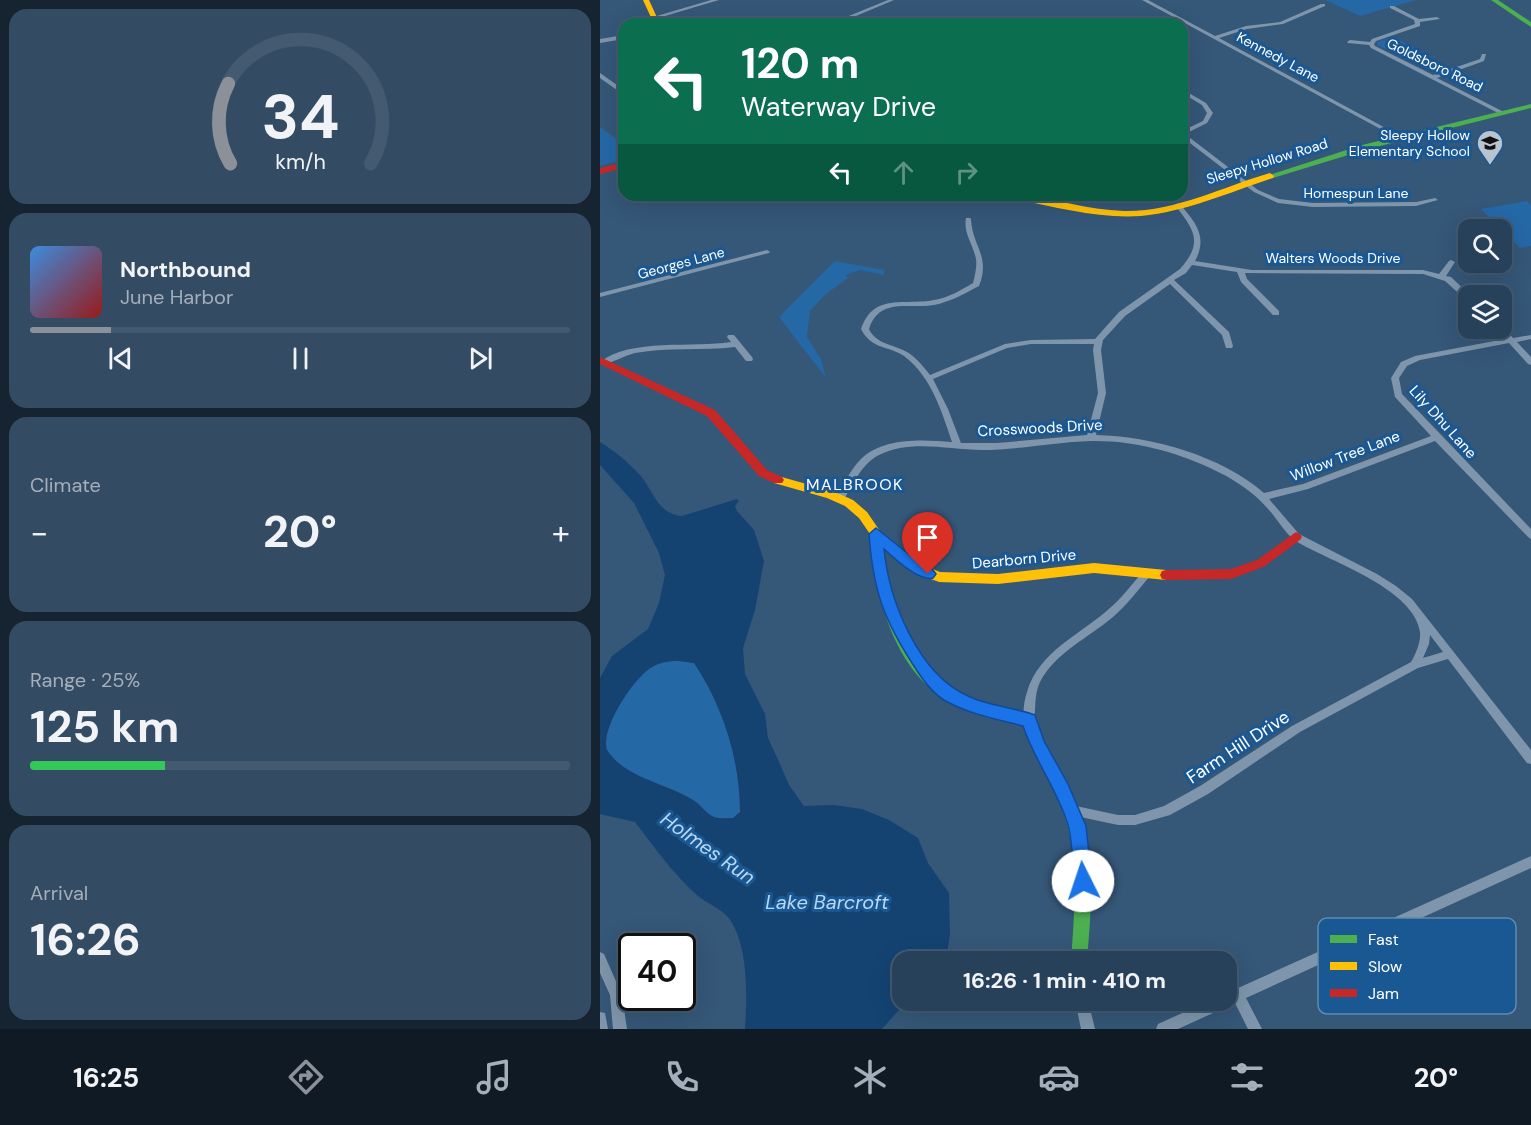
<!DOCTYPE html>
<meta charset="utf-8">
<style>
body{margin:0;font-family:"DM Sans",sans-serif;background:#344c63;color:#f1f3f6;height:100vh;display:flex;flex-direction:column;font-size:22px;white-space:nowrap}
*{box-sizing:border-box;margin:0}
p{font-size:20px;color:#a5afbb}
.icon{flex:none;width:33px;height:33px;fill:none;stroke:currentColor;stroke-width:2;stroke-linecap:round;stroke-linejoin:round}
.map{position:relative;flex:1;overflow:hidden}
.side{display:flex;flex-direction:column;gap:9px;padding:9px;background:#162432;width:600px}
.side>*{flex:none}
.hud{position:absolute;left:18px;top:18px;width:570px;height:183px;border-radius:18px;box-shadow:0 6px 24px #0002,0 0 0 2px #445a70;background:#0b6e4f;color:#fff;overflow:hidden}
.controls{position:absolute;left:858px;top:219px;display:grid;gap:12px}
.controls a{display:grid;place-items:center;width:54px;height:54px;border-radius:12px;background:#28415a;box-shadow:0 6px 24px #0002,0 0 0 2px #445a70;font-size:30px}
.speed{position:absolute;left:18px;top:933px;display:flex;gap:12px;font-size:30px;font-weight:700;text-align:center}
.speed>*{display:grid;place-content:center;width:78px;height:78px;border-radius:50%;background:#28415a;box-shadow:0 6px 24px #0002,0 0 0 2px #445a70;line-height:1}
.speed .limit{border:3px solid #111;border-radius:9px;background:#fff;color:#111}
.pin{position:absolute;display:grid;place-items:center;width:51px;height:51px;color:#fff;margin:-62px -26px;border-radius:50% 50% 50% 0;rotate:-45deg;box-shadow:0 0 6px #0007}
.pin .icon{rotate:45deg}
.me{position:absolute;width:66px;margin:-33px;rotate:356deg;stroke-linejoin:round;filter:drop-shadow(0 0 4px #0008)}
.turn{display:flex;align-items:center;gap:21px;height:126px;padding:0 24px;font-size:27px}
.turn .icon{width:78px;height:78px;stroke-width:2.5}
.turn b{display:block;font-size:42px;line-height:51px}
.lanes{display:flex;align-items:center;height:57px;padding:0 24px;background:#0003;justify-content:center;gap:30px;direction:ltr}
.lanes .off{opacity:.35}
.big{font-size:45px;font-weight:700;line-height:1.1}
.side .tile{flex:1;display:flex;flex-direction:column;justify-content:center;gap:9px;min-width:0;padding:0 21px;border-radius:18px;background:#344c63}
.side .dial{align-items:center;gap:0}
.dial svg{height:156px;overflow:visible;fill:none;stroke:#445a70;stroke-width:7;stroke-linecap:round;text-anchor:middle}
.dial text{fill:#f1f3f6;stroke:none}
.song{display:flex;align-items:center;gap:18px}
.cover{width:72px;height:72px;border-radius:9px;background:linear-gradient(135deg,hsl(210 70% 55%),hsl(0 70% 35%))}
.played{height:6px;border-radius:3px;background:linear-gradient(90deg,#8c9099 15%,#445a70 15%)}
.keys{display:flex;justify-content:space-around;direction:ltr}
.heat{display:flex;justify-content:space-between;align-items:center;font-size:33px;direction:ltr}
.charge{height:9px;border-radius:4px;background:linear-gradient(90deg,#34c759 25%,#445a70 0)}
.trip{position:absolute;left:292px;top:951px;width:345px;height:60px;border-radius:18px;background:#28415a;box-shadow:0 6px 24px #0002,0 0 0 2px #445a70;font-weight:700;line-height:60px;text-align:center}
.dock{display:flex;height:96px;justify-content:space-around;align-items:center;background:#101a24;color:#a5afbb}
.dock .icon{width:42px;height:42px}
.dock .current{color:#8c9099}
.dock b{font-size:27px;color:#f1f3f6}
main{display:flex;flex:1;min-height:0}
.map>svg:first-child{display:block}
</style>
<main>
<section class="side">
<div class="tile dial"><svg viewBox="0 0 100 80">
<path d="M14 69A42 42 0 1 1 86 69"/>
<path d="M14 69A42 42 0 0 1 13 28" stroke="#8c9099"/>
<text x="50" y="56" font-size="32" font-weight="700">34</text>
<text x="50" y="72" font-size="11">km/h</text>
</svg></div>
<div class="tile">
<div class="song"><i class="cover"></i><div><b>Northbound</b><p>June Harbor</p></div></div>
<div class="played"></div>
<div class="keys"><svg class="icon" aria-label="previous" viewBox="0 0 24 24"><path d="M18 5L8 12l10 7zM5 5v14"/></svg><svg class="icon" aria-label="pause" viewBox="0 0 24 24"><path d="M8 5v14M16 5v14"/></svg><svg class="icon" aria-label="next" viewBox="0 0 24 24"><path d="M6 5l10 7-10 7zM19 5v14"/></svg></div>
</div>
<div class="tile"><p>Climate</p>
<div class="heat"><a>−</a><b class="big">20°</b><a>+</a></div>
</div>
<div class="tile"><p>Range · 25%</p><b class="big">125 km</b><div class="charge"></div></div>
<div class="tile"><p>Arrival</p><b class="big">16:26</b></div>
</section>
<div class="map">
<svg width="931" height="1029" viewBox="0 0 931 1029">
<rect width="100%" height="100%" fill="#355778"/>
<!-- green -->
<path fill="#2568a6" d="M725 0H816L760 16Z
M794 37 819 50 799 56 778 45V42Z
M0 127 24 145V160L0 166Z
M927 201 931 205V246L920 248 881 209Z
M235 261 284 270V275L260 270 246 275 248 278 226 294 210 311 207 337 221 359 226 378 179 317Z
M79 661 94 663C123 706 140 760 140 812L133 818C127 818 119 819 114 817 106 814 101 805 93 800 66 783 24 779 7 750 0 729 32 681 49 669 59 662 67 661 79 661Z"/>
<!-- water -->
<path fill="#144372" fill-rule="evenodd" d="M0 442C15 451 28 462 40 475 54 491 57 514 82 516L137 499 139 501 135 506 137 511 154 530 164 561 155 610 143 648 145 674 165 714 168 738 179 762 189 785 204 806 234 805 262 809 289 820 318 838 328 863 349 893 350 934 346 960 303 962V1000L315 1001 298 1011 282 1029H145C147 997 149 944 128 917 120 908 106 903 98 896 73 874 55 848 35 822L0 814V678L12 656 48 629 59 603 65 575 59 553 34 503 0 465ZM79 661 94 663C123 706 140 760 140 812L133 818C127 818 119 819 114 817 106 814 101 805 93 800 66 783 25 778 7 750 0 729 32 681 49 669 59 662 67 661 79 661Z"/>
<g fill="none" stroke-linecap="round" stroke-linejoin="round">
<!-- street -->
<path fill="#7e95ab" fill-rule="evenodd" d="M111 0H119L55 19 50 18Z
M288 0H294L237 24H229Z
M542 0H548L615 36 646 26 680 22 721 4H725V6L683 24 647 29 619 38 804 138 799 139Z
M790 6H794L819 19 837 17 840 19 820 22V26L776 41 774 44 775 46 833 75 880 59 882 54H886L884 61 837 78 904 112V114H900L771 48 769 45 748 43 747 42 750 40 770 42 772 39 815 24 814 20 790 8Z
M422 17 462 22 465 24C450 24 434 20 420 21 410 22 401 24 390 24Z
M24 35V39L0 43V39Z
M0 73 24 90V95L0 78Z
M582 89 606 103 613 113 607 123 585 134 658 190 679 199 713 203 816 202 835 198 838 200 816 206 713 207 678 203 654 192 582 137V131L603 121 607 113 602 105 582 93Z
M578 203 580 204C596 223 608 237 595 261L652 270H823L839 274 849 261 851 260 855 262 846 276 851 277 871 296H868V299H865L845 281 823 274 645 273 647 279 679 311V315H673L641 282 637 272 592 265 586 273 574 280 629 332 633 346 632 348H626L622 335 570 284 525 316 503 340 501 350 506 393 496 435C551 436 622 456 664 493L703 484 831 436 795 397 791 378 801 362 815 356 905 339 896 328H902V326L913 338 931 335V339L917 342 931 357V365L928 364 909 343 820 360 807 366 799 378 802 394 931 529V539L928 537 835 441 708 489 669 499 699 534 777 574 796 586 812 599 931 750V764L927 763 848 659 818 668 700 732 608 794 570 815 535 825H518L471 815 467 814 465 810 467 806 471 805 518 815H535L564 806 600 786 692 726 811 662C816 653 821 642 820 632 814 589 732 562 699 543 685 535 679 521 669 510 653 491 632 478 610 468 574 451 531 440 491 441 455 442 418 450 382 450 348 450 311 439 279 455 261 464 253 485 243 501H237L236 499C243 486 250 470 261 459 284 437 323 440 352 442 342 412 331 376 304 356 287 345 272 350 261 329 274 292 304 306 334 300 348 298 361 290 373 283 375 275 377 267 376 259 373 244 363 233 366 218H370L371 219C372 246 391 256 379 286 366 293 353 300 339 304 312 311 280 295 269 329 276 344 292 344 305 351 315 356 323 366 330 375L405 344 431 340 495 339 519 312 580 269C604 242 594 230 575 205ZM431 344H494L493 350 498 393 487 435 397 443H361L348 409 333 379 407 348ZM830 635 843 652 823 658 829 644Z
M167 250 170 252 169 253 0 297V293Z
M128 335H134L152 357 153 359 152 361H146L135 347C102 351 68 347 35 353 24 356 15 361 4 365L0 362C30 338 94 348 131 342L127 337Z
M547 569 550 570 552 573 550 576C538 590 527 605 513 617 488 638 455 653 440 682 433 697 437 710 433 723L429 725 425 723C422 714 424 701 427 692 439 651 480 635 510 608 523 597 533 583 544 570Z
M931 856V868L646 998 662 1029H648L635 1003 578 1029H556L558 1024 611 1000H627V993Z
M0 952 4 954 22 995 27 1029H13L10 995 0 973Z
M475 1000H488L495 1029H481Z
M0 1012 5 1013 8 1029H0Z"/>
<!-- fast -->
<path fill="#4caf50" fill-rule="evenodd" d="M891 0H898L931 22V27Z
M931 104V108L768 149 673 178 666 176 762 145Z
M276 529 280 531 282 534C288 594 306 671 367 698 389 707 412 708 434 716 439 727 442 739 448 750 461 776 476 800 484 829 496 872 490 918 487 962H471C474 911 481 858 462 809 451 780 433 755 424 725 399 719 371 715 349 702 293 669 275 595 270 534L272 531Z"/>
<!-- slow -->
<path fill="#ffc107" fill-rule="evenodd" d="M43 0H49L60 24H54Z
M670 173 674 176 673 178C630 192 586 212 541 216 497 219 453 206 410 198L406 195C445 195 484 210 524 211 575 212 622 187 670 173Z
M178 476 235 492 253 500 267 512 280 531 295 545 323 565 340 572 398 574 494 563 566 570 570 571 572 575 570 579 566 580 494 573 398 584 339 582 315 573 287 551 272 537 259 518 245 506 227 498 174 483 172 480Z"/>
<!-- jam -->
<path fill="#c62828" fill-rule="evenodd" d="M24 162V168L0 174V168Z
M0 357 115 410 167 470 182 477 184 480 182 483H174L159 476 107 416 0 364Z
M696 532 700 534 702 537 700 540 665 566 631 579 566 580 562 579 560 575 562 571 566 570 631 569 657 560Z"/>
</g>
<!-- route -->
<path fill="#1a73e8" stroke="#114b97" stroke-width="1.5" d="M276 528 311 556 333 570 336 574 333 578C319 582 294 558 284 549 289 600 318 674 368 696 388 706 413 707 435 715L444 741 468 784 486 826 492 881 490 888 483 890 477 888 474 881C472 863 473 842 468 825 458 790 434 760 423 726 396 719 368 714 344 700 331 692 322 679 314 666 283 619 273 589 269 534Z"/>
<!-- icons -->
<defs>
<g id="school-pin" transform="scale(1.35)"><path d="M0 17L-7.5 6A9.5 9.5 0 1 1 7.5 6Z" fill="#b8c4d0" stroke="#1a5893"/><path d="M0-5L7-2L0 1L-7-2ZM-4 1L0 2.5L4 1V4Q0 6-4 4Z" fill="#111"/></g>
</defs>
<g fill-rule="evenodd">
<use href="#school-pin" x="890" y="143"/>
</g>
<g text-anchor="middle" stroke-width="6" stroke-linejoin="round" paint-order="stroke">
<!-- far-street labels -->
<g font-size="14" fill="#fff" stroke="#1a5893">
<text transform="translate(678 57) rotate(28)" y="5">Kennedy Lane</text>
<text transform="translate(835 65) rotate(26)" y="5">Goldsboro Road</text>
<text transform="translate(667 161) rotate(-17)" y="5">Sleepy Hollow Road</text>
<text x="756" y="198">Homespun Lane</text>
<text x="733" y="263">Walters Woods Drive</text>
<text transform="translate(81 263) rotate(-15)" y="5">Georges Lane</text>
</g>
<!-- far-poi labels -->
<g font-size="14" fill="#fff" stroke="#1a5893" text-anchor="end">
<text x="870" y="140">Sleepy Hollow<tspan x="870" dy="16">Elementary School</tspan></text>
</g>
<!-- street labels -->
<g font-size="15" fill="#fff" stroke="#1a5893">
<text transform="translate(843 422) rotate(48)" y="5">Lily Dhu Lane</text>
<text transform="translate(440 428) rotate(-3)" y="5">Crosswoods Drive</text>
<text transform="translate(745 456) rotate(-21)" y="5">Willow Tree Lane</text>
<text transform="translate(424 559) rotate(-5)" y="5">Dearborn Drive</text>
</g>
<!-- neighbourhood labels -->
<g font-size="16" letter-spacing="1.5" fill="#fff" stroke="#1a5893">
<text x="255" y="490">MALBROOK</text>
</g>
<!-- near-street labels -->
<g font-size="18" fill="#fff" stroke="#1a5893">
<text transform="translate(638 747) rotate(-33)" y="6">Farm Hill Drive</text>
</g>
<!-- near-water labels -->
<g font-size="20" font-style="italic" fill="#b7d9f6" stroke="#1a5893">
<text transform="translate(108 848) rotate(35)" y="7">Holmes Run</text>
<text x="227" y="909">Lake Barcroft</text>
</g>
</g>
<!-- legend -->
<rect x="718" y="918" width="198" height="96" rx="9" fill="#1a5893" stroke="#5f8ab3" stroke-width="1.5"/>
<rect x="730" y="935" width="27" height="8" fill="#4caf50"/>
<rect x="730" y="962" width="27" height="8" fill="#ffc107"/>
<rect x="730" y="989" width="27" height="8" fill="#c62828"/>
<g font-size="16" fill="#fff">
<text x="768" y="945">Fast</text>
<text x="768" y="972">Slow</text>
<text x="768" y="999">Jam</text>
</g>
</svg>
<div class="controls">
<a><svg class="icon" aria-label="search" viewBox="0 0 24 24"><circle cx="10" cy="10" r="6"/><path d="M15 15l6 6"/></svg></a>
<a><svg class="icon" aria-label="layers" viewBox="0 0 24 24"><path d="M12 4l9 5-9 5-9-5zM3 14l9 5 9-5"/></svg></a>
</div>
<div class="speed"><div class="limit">40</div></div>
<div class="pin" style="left:328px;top:574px;background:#d93025"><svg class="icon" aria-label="arrive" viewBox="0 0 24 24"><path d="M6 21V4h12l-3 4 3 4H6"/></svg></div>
<svg class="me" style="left:483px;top:881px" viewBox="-20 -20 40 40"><circle r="19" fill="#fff"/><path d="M0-13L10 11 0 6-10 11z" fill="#1a73e8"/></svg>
<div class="trip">16:26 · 1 min · 410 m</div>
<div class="hud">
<div class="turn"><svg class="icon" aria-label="left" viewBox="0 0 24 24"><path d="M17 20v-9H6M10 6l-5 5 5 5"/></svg><div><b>120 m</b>Waterway Drive</div></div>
<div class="lanes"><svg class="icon" aria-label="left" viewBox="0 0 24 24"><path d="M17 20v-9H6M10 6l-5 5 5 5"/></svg><svg class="icon off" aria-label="ahead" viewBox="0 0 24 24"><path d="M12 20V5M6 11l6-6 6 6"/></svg><svg class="icon off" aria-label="right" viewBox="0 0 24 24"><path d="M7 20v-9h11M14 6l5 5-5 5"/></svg></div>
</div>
</div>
</main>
<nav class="dock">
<b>16:25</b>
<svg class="icon current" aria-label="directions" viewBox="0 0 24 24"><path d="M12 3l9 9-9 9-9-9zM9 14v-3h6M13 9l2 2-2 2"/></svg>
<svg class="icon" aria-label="music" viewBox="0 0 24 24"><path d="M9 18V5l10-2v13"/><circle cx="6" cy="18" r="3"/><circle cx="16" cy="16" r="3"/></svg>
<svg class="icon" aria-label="phone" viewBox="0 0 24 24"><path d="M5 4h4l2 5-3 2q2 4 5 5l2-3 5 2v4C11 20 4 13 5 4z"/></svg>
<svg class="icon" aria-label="climate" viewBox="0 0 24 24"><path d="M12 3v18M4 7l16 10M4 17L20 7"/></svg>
<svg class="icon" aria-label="car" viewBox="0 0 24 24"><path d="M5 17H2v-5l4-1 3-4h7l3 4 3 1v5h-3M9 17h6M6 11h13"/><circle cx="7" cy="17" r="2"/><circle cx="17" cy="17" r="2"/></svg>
<svg class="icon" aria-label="filters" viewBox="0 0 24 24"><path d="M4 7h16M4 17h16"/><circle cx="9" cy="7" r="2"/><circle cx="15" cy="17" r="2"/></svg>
<b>20°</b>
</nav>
